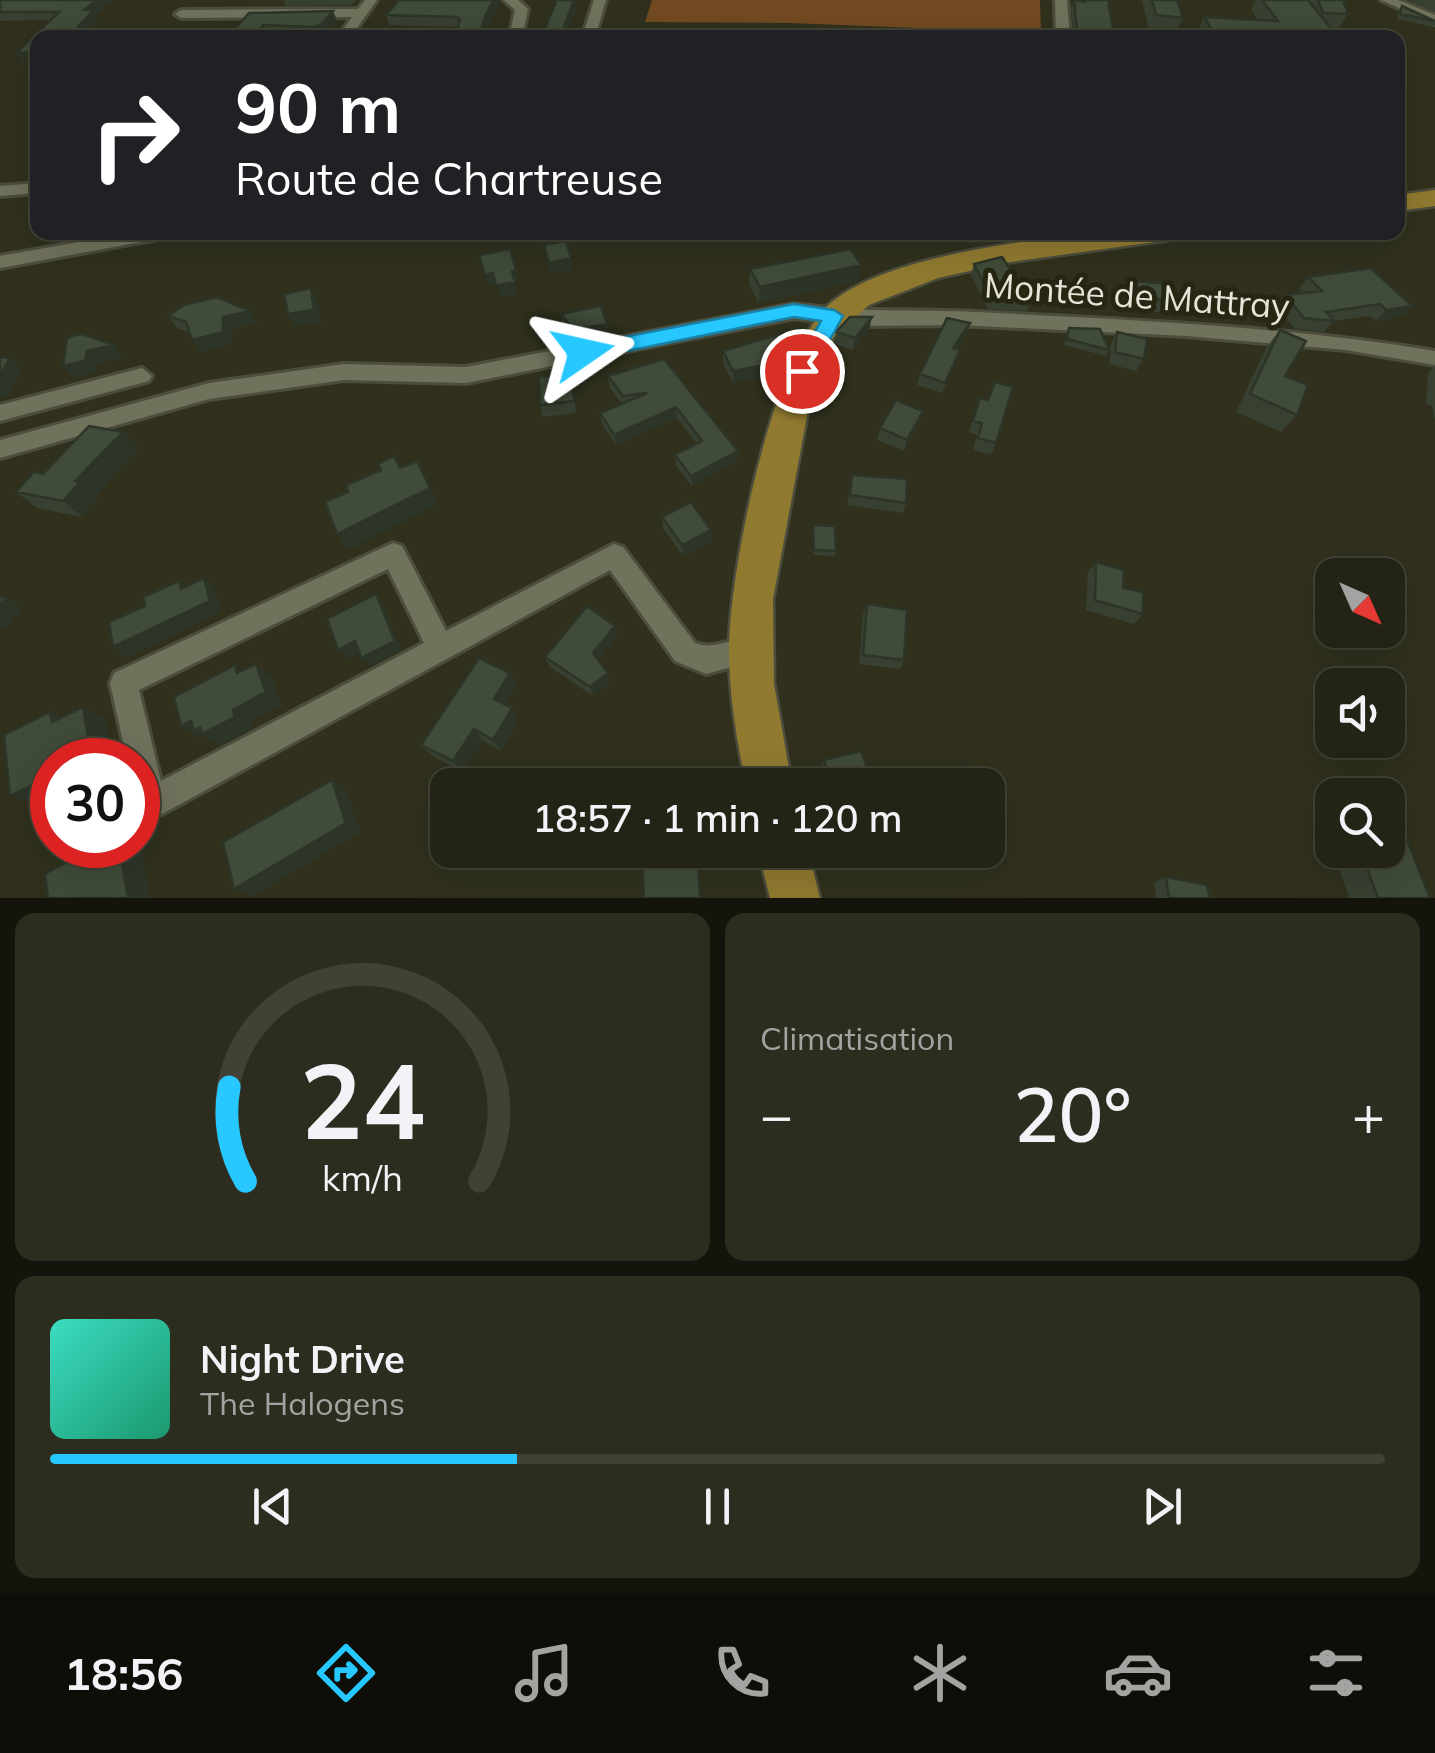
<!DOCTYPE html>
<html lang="fr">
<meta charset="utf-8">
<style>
body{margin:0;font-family:Mulish,sans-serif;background:#2c2c1f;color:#f1f3f6;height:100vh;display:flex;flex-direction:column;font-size:38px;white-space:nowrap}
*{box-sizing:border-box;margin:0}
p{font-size:32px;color:#a3a4a1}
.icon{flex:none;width:55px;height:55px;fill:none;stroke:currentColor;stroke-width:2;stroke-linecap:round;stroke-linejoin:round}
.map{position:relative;height:898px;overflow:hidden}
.panel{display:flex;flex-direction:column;gap:15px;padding:15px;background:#14140c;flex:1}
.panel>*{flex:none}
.hud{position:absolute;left:30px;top:30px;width:1375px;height:210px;border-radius:20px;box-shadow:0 10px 40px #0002,0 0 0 2px #414135;background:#202124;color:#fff;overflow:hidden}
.needle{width:65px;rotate:135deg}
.fabs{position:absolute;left:1315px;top:558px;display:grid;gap:20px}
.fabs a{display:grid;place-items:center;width:90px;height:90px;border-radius:20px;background:#242416;box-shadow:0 10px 40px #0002,0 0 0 2px #414135;font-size:50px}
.speed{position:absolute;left:30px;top:738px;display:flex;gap:20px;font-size:50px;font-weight:700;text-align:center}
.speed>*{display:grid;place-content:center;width:130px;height:130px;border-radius:50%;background:#242416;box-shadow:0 10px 40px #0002,0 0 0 2px #414135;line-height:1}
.speed .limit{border:15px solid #d22;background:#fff;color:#111}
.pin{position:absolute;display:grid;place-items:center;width:85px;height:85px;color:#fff;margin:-42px;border:5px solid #fff;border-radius:50%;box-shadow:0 2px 10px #0007}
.me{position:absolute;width:110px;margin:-55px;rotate:79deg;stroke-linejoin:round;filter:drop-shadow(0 0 8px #0008)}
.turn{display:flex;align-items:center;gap:35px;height:210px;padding:0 40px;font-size:45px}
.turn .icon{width:130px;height:130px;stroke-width:2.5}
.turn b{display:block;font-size:70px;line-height:85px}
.big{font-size:75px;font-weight:600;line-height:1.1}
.panel .card{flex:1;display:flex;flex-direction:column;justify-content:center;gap:15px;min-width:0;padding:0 35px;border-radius:20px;background:#2c2c1f}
.panel .dial{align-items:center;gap:0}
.dial svg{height:260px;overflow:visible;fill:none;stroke:#414135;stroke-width:7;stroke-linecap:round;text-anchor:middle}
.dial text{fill:#f1f3f6;stroke:none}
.song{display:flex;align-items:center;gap:30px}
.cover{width:120px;height:120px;border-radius:15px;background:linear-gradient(135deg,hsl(170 70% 55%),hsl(160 70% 35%))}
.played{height:10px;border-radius:5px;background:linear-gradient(90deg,#27c8ff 35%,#414135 35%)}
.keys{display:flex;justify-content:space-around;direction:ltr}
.heat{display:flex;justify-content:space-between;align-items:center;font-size:55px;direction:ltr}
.panel .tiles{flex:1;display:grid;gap:15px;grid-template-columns:1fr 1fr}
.card:last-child{grid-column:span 2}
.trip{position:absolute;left:430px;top:768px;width:575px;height:100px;border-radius:20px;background:#242416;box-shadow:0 10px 40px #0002,0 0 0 2px #414135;font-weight:600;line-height:100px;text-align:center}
.tabs{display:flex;height:160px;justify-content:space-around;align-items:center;background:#0e0e09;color:#a3a4a1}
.tabs .icon{width:70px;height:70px}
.tabs .current{color:#27c8ff}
.tabs b{font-size:45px;color:#f1f3f6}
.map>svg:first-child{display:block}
</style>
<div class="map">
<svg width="1435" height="898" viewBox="0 0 1435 898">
<rect width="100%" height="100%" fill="#30301d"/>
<!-- green -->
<path fill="#724a21" d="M652 0H1040L1041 33 790 23 645 22Z"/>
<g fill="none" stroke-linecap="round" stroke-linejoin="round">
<!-- street casing -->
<g stroke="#4d4d3d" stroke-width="6">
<path id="street" d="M365 0H377L350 38H337L352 17 181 18 175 14 181 10 358 9Z
M504 0H518L528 9 522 38H509L515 10Z
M594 0H606L595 38H582Z
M1055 0H1067L1070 38H1056Z
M1381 0H1398L1435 15V24Z
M38 183V193L0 196V186Z
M135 232 166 234 157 239 0 268V256Z
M794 304C856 313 915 309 977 312 1131 320 1283 326 1435 351V365L1346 350 1186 336 956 325 851 326 794 318 466 383 344 380 209 399 0 458V440L209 383 344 364 466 367Z
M142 368 152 376 149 381 0 421V405Z
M393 543 402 546 446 631 614 544 623 547 695 643C717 652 738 632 760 641L764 650 760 659 706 674 675 661 610 570 162 814 151 818 140 814 138 760H127L110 683 114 673ZM388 569 424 643 161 781 139 690Z"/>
</g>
<!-- primary casing -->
<g stroke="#4d4d3d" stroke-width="5">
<path id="primary" d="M1435 190V206L1398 211V195Z
M1095 232H1182L1169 240 1010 262 938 278 869 305 834 337 820 365 810 400 773 599 774 684 792 785H746C737 741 729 695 729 650 729 573 773 348 833 301 892 255 1022 242 1095 232Z
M758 850H808L820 898H770Z"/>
</g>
<!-- street -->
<use href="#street" fill="#71725c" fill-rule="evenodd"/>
<!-- primary -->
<use href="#primary" fill="#907a30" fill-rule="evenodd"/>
</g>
<!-- wall -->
<path fill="#374031" d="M0 0H113L96 14 99 19 81 38H38V60L22 62 16 53 50 20 0 21Z
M284 0H357L351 5 286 6Z
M399 0H500V2L488 24 484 38H454L457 27 389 25 386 15Z
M1074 0 1083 1 1084 0H1108L1114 34 1131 38H1070L1073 32 1071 8Z
M1142 0H1177L1183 18 1176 33 1149 30Z
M1256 0H1343L1348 14 1338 30H1332L1339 38H1200L1197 32 1204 17 1258 20 1251 10Z
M1408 0H1435V12Z
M1402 6 1435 21V25L1433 27 1397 19 1398 12Z
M333 11 337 21 326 34 318 38 232 33 249 13Z
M974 264 1031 300 1027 311 988 309 971 275Z
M750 269 858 281 759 303 749 284Z
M1308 277 1412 306 1401 317 1376 321 1370 316 1333 321 1324 332 1295 329 1276 306 1285 295 1303 293 1299 289Z
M1130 281 1169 300 1162 312 1132 311 1124 293Z
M250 311 257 323 231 329V344L201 352 190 333 177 328 168 316Z
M561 314 607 324 609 336 575 342 563 327Z
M970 323 967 333 956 349V361L942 393 917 385 920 374Z
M1069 328 1109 350 1106 356 1064 345Z
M798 329 797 342 783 373 733 383 723 363V351Z
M869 330 853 350 834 344 836 332Z
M1280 330 1285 376 1297 415 1281 432 1236 412 1266 348Z
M1117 332 1144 359 1136 371 1109 364 1111 344Z
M664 359 737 461 692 486 676 466 675 455 697 444 677 418 616 445 602 424 600 413 622 404 610 388 608 376Z
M1435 366V421L1432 406 1426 404 1428 373Z
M571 373 576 413 543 417 540 405Z
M980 398 996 443 991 455 973 450 977 435 969 432Z
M923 411 919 423 904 451 877 440 880 428Z
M123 432 139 449 95 496 98 498 82 517 37 508 16 492 43 474Z
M852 475 906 503 903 513 847 505Z
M662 517 711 530 712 541 683 556 663 528Z
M813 525 836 551 835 556 813 555Z
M1096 562 1123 588 1143 614 1134 624 1086 610 1088 572Z
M867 604 904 660 900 669 859 664 863 614Z
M615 626 618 636 598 660 608 673 610 682 593 696 549 666 545 657Z
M517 686 505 705 519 720 501 751 483 741 463 772 432 756 421 745Z
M824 760 881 785H827L821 767Z
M1333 850H1388L1430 898H1349Z
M1166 877 1210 898H1156L1154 882Z"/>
<!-- shaded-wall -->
<path fill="#2d3428" d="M97 0H113L96 14 99 19 81 38H67L84 10Z
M494 0H500V2L488 24 484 38H478L486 14Z
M574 0H576L577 8 566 38H560Z
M333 11 337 21 326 34 318 38 314 27Z
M263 25 267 35 266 38H253Z
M38 51V60L22 62 16 53Z
M571 258 573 269 551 274 549 263Z
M861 265 858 281 759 303 760 287Z
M516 270 519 281 515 282 518 293 500 297 496 286 512 271Z
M493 273 496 284 488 286 485 275Z
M311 288 318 301 321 322 296 327 288 314Z
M1412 306 1401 317 1376 321 1386 310Z
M250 311 257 323 231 329V344L201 352 192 340 223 317Z
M872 317 869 330 853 350 855 338Z
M970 323 967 333 950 359 953 348Z
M607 324 609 336 575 342 573 330Z
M798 329 797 342 783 373 733 383V371Z
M114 345 124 357 98 363 96 372 74 378 63 366 87 351Z
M10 357 22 369 8 397 0 399V376Z
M676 407 677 418 616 445 614 435Z
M923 411 919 423 904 451 907 440Z
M123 432 139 449 95 496 98 498 82 517 63 501 75 481Z
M738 451 737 461 692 486 691 476Z
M430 488 439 504 349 550 337 534Z
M711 530 712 541 683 556 682 545Z
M204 578 215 588 221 611 127 657 113 647Z
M376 594 383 604 402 650 370 667 361 658Z
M7 598 22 608 4 630 0 627V606Z
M615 626 618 636 596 662 593 653Z
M355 641 363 650 347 659 338 650Z
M256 664 272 677 281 705 250 722 252 729 220 746 203 736 200 738 181 726 191 721 233 710Z
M510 673 517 686 501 711 494 699Z
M608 673 610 682 593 696 590 687Z
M83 707 105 719 112 754 100 760H56Z
M512 708 519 720 501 751 493 740Z
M50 712 74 724 52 722Z
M474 729 483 741 463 772 453 761Z
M52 762V797L36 806 10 796 44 766Z
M332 780 346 790 360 832 253 896 234 889Z
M138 842 140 843 150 898H128L119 845H138Z
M915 850H922L890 859 893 856Z"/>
<!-- building -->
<path fill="#404b39" stroke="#2d3428" stroke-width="2.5" d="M0 0H97L84 10H94L67 38H38V51L16 53 59 12H0Z
M399 0H494L486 14 478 38H454L460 20 457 17 386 15Z
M557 0H574L560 38H541Z
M1074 0 1085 2V0H1108L1114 34 1129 35 1131 38H1072V33L1077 29Z
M1152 0H1177L1183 18 1156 15Z
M1262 0H1308L1339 38H1217L1204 17 1278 21Z
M1318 0H1343L1348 14 1323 13Z
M1402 6 1435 21 1400 14Z
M333 11 322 24 314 27 263 25 253 38H187L191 33H232L249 13Z
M566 241 571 258 549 263 544 245Z
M510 249 516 270 512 271 515 282 496 286 493 273 485 275 479 255Z
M851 249 861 265 760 287 750 269Z
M1002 257 1031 300 992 298 974 264Z
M1371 268 1412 306 1386 310 1380 304 1326 312 1334 321 1304 318 1285 295 1322 291 1308 277Z
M1130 281 1162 283 1169 300 1139 298Z
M311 288 314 310 288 314 284 294Z
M217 297 250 311 223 317V332L192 340 186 322 168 316 184 305Z
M601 306 607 324 573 330 561 314Z
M850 317H872L855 338 836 332Z
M947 318 970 323 953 348 960 350 945 383 920 374Z
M1069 328 1100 329 1109 350 1067 339Z
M798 329 784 361 733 371 723 351Z
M1280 330 1306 341 1285 376 1308 385 1297 415 1250 394Z
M1117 332 1147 339 1144 359 1115 352Z
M82 334 114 345 87 351 85 361 63 366 67 339 71 336Z
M10 357 0 376V358Z
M664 359 738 451 691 476 675 455 702 441 676 407 614 435 600 413 647 393 623 396 608 376Z
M571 373 574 401 540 405 539 377Z
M995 382 1013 387 996 443 978 438 982 423 973 421 980 398 988 400Z
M896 400 923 411 907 440 880 428Z
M89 426 123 432 75 481 80 482 63 501 16 492 34 472 43 474Z
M394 456 400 468 417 461 430 488 337 534 325 502 348 492 346 485 381 470 378 464Z
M852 475 907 479 906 503 850 495Z
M691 502 711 530 682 545 662 517Z
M813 525 835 526 836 551 814 550Z
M1096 562 1124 570 1123 588 1143 592V614L1095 600Z
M204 578 210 601 113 647 109 622 145 606 143 597 179 581 181 589Z
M376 594 395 641 361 658 355 641 338 650 327 619Z
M0 597 7 598 0 606Z
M867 604 907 610 904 660 863 655Z
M587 606 615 626 593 653 608 673 590 687 545 657Z
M479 658 510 673 494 699 512 708 493 740 474 729 453 761 421 745Z
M256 664 266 692 233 710 235 717 202 734 200 727 194 731 191 721 181 726 174 697 235 665 237 673Z
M83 707 89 743 56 760H52V762L44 766 46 778 10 796 4 735 50 712 52 722Z
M861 751 868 770 876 768 881 785H832L824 760Z
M332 780 346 823 234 889 223 842Z
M1388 833 1405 835 1430 898H1378L1360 850H1388Z
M99 845H119L128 898H48L45 874Z
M642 850H697L700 898H644Z
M891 850H915L893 856Z
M1166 877 1207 885 1210 898H1169Z"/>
<!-- route -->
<path fill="#27c8ff" stroke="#1982a6" stroke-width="2.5" d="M794 304 834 310 843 316 810 376 802 378 792 371 821 321 794 317 583 360 572 352 583 345Z"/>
<g text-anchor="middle" stroke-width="10" stroke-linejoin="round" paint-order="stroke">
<!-- street labels -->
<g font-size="35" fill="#e4e5d8" stroke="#262613">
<text transform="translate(1137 296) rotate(4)" y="12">Montée de Mattray</text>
</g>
</g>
</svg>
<div class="fabs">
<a><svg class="needle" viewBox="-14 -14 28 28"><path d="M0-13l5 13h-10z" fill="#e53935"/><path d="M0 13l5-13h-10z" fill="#a3a4a1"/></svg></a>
<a><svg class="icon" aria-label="sound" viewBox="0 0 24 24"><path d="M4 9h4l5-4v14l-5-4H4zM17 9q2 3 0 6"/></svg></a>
<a><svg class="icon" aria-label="search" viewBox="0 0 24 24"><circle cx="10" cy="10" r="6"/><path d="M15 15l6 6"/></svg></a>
</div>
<div class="speed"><div class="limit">30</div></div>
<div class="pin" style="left:802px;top:371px;background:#d93025"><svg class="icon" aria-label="arrive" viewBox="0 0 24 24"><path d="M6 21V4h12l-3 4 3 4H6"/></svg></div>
<svg class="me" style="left:583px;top:352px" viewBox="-20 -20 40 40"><path d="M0-17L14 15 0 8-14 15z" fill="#27c8ff" stroke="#fff" stroke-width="4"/></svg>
<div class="trip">18:57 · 1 min · 120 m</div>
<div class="hud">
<div class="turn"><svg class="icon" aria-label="right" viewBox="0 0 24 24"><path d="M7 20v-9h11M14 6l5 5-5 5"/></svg><div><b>90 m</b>Route de Chartreuse</div></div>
</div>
</div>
<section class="panel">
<div class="tiles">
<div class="card dial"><svg viewBox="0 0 100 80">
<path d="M14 69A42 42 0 1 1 86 69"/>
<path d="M14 69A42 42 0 0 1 9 40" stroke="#27c8ff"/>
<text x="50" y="56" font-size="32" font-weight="700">24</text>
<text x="50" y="72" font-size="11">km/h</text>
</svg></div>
<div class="card"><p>Climatisation</p>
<div class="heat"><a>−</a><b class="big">20°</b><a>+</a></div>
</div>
<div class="card">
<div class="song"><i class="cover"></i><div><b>Night Drive</b><p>The Halogens</p></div></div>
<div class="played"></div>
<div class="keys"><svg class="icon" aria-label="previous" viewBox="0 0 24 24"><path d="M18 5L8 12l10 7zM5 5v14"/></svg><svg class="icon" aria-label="pause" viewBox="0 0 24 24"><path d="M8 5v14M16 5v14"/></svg><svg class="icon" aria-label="next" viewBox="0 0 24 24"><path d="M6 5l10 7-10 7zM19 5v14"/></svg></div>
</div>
</div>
</section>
<nav class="tabs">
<b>18:56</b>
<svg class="icon current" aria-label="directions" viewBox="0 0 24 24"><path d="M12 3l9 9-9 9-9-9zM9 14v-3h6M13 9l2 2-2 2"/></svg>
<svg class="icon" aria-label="music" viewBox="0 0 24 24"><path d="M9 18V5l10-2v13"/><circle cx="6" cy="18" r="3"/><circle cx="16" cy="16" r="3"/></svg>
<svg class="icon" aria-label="phone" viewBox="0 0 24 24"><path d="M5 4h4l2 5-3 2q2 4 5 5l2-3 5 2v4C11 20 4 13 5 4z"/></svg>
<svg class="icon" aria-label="climate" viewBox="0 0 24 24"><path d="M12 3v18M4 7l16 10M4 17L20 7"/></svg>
<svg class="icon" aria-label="car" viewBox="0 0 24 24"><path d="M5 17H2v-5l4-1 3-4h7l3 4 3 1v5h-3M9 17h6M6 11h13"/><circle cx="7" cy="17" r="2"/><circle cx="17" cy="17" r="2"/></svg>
<svg class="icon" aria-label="filters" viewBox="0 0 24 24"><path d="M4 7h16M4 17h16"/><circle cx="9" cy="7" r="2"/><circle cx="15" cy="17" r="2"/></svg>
</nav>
